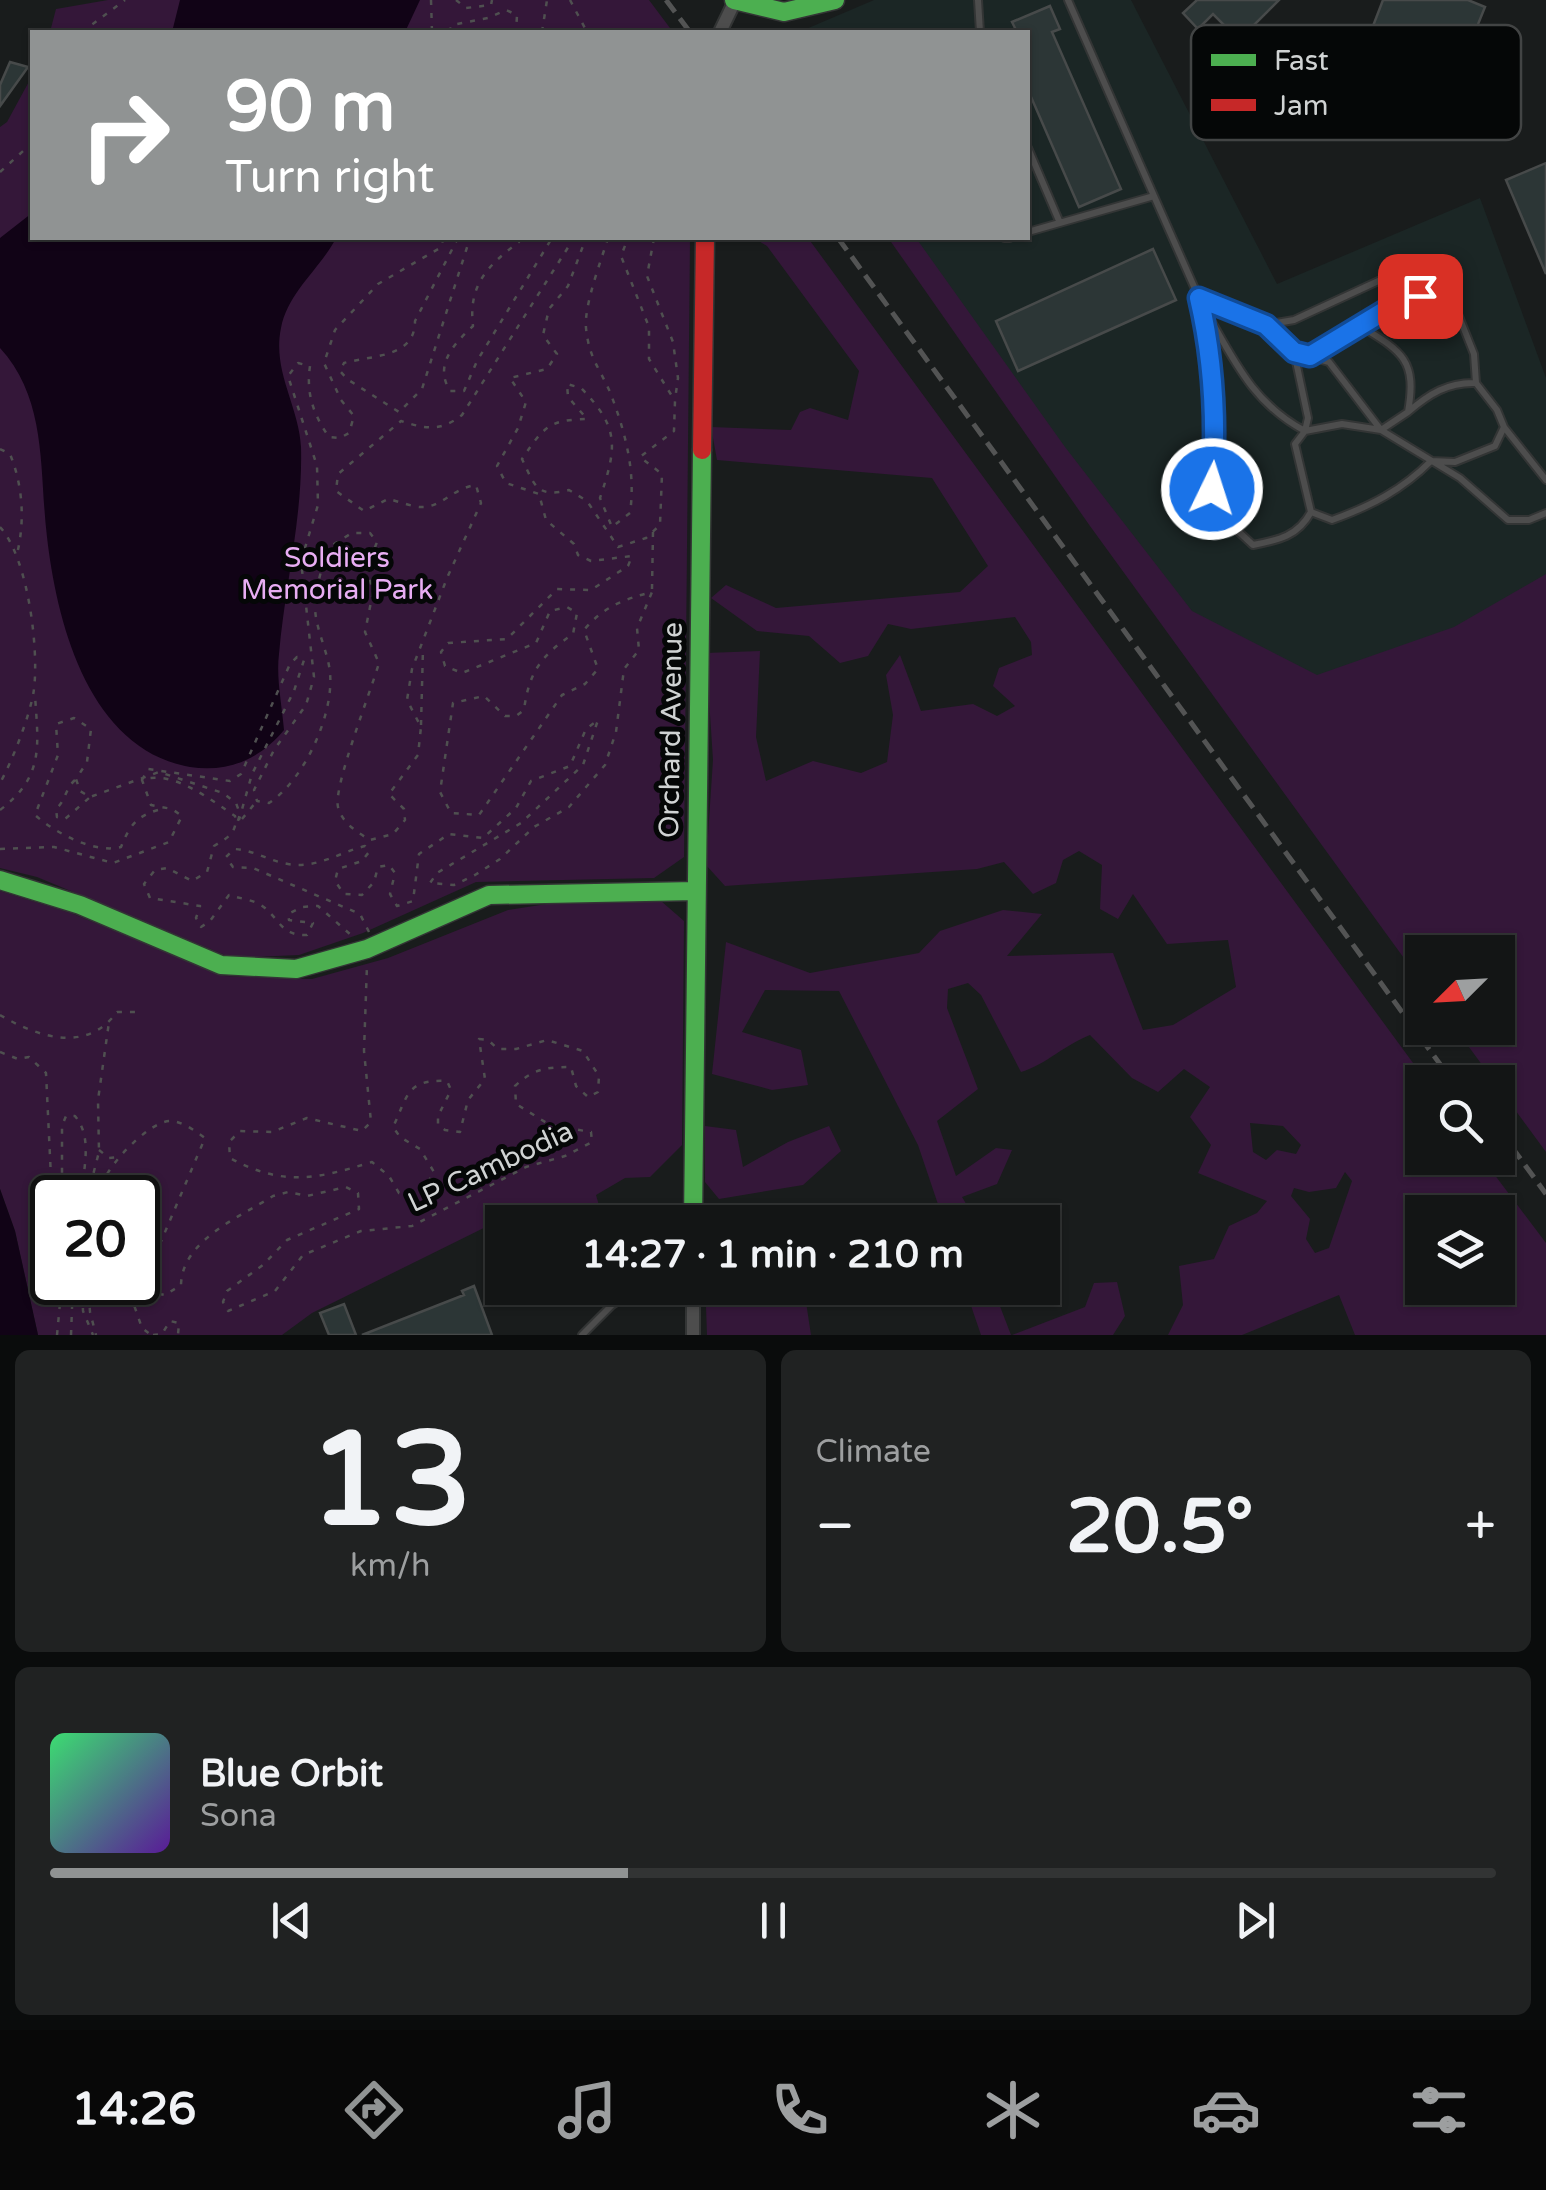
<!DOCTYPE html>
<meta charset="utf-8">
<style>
body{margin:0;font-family:"Varela Round",sans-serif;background:#202222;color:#f1f3f6;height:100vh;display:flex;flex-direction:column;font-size:38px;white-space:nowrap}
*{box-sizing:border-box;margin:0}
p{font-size:32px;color:#9d9fa0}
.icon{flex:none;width:55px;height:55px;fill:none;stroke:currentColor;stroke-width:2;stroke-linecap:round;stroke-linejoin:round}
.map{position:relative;height:1335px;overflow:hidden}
.drawer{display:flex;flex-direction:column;gap:15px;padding:15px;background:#0a0c0c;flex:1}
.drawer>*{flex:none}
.guide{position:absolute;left:30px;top:30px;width:1000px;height:210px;border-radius:0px;box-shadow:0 2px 8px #0004,0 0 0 2px #323434;background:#909393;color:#fff;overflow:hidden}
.needle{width:65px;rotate:246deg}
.tools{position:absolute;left:1405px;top:935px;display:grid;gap:20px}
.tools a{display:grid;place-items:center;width:110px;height:110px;border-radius:0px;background:#131515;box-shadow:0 2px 8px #0004,0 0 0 2px #323434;font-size:50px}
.speed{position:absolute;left:30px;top:1175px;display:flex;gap:20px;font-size:50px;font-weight:700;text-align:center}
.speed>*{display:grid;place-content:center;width:130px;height:130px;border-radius:50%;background:#131515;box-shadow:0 2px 8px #0004,0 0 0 2px #323434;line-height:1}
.speed .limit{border:5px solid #111;border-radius:15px;background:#fff;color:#111}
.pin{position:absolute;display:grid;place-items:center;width:85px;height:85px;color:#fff;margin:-42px;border-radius:20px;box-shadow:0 5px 15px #0006}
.me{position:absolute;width:110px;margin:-55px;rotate:4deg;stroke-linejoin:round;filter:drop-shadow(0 0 8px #0008)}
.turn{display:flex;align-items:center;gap:35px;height:210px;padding:0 30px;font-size:45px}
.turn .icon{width:130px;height:130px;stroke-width:2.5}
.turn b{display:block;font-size:70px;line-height:85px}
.big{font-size:75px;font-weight:700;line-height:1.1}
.drawer .tile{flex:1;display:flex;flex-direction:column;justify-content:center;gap:15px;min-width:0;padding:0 35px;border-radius:15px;background:#202222}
.drawer .dial{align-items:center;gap:0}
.dial b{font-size:130px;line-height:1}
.song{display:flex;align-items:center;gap:30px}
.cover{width:120px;height:120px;border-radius:15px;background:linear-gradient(135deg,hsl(140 70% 55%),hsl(270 70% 35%))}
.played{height:10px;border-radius:5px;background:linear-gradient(90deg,#909393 40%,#323434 40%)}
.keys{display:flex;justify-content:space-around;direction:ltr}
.heat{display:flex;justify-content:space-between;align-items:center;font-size:55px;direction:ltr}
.drawer .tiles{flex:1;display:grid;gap:15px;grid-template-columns:1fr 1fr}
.tile:last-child{grid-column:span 2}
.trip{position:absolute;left:485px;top:1205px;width:575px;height:100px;border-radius:0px;background:#131515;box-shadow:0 2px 8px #0004,0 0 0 2px #323434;font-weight:700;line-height:100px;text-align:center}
.tab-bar{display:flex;height:160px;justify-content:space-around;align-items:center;background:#080808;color:#9d9fa0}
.tab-bar .icon{width:70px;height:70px}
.tab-bar .active{color:#909393}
.tab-bar b{font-size:45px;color:#f1f3f6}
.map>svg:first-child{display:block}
</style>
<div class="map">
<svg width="1546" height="1335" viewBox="0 0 1546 1335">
<rect width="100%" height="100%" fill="#191c1c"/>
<!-- built -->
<path fill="#1b2625" d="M874 0H1131L1277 284 1480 198 1546 378V603L1254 727 897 238H1028V32H799Z"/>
<!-- green -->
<path fill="#341739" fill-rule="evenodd" d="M108 0H649L673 32H50L56 9Z
M32 76V238H690L684 857 654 878 476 882 363 933 299 955 232 958 37 877 0 868V127L7 122Z
M754 238H808L1427 1082H1422V1158H1482L1546 1243V1335H1355L1339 1295 1242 1335H1168L1183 1305 1179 1266 1214 1259 1229 1226 1257 1213 1267 1201 1198 1173 1211 1145 1190 1117 1210 1087 1184 1069 1158 1092 1132 1078 1090 1035C1064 1045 1047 1064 1021 1072L981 995 968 983 948 989 947 1008 978 1089 937 1121 956 1176 996 1148 1012 1150 997 1184 962 1197 971 1212 1005 1215 1009 1222H944L918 1145 839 991 765 990 742 1032 801 1050 808 1085 772 1090 712 1074 726 942 810 973 919 953 940 931 1003 910 1042 914 1007 956 1113 953 1143 1030 1173 1025 1236 987 1228 940 1167 944 1133 894 1118 919 1100 909 1102 865 1079 851 1063 860 1056 883 1033 894 1004 862 977 869 725 886 706 865 713 760 706 653 760 651 756 737 766 781 813 761 861 773 887 762 893 715 886 675 900 655 921 711 973 704 997 716 1015 706 993 686 999 668 1032 655 1031 642 1015 617 911 629 888 624 868 656 840 663 809 636 757 631 711 598 726 585 776 608 960 592 988 566 932 478 717 460 711 427 791 430 800 412 810 408 848 420 859 371 767 246ZM1250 1123 1283 1126 1301 1145 1296 1154 1277 1150 1266 1160 1253 1152ZM1345 1172 1352 1181 1329 1248 1315 1253 1306 1239 1310 1219 1291 1196 1294 1188 1309 1192 1336 1188ZM1422 1212H1498V1288H1422Z
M916 238 1065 447 1192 611 1317 675 1454 627 1546 574V1152L1455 1028H1498V952H1422V983L1090 526 889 239Z
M0 891 71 913 225 976 278 978 312 979 388 958 508 910 592 897 661 901 684 921 682 1145 650 1177 625 1178 596 1195 603 1219C592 1227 579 1220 568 1216L565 1222H540L530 1205 312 1313 282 1335H38L15 1231 0 1189ZM52 1198H138V1282H52Z
M705 1126 736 1130 743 1167 788 1142 829 1126 841 1151 803 1185 719 1199 705 1182Z
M1117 1282 1125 1316 1113 1335H1012L1085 1307 1094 1283Z
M741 1288H778L806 1302 811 1335H707L706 1307Z
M965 1288H993L1011 1335H981Z"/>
<!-- water -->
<path fill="#110316" d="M180 0H420L405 32H172Z
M32 213V238H336C320 269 288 292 281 328 272 371 299 406 301 447 303 516 285 585 279 654 276 678 282 705 284 730 260 759 228 773 190 767 89 749 57 624 47 537 39 472 48 400 0 348V238Z
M0 1189 15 1231 38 1335H0Z"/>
<!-- building -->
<path fill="#2c3636" stroke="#474a4a" stroke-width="2.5" d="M1197 0H1279L1239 40 1213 14 1198 29 1183 13Z
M1383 0H1468L1485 7 1470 44 1423 26 1403 77 1369 63 1382 30 1373 26Z
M1050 6 1060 29 1052 32 1121 189 1079 207 1028 90V32H1017L1012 22Z
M10 62 28 67 0 106V85Z
M1546 163V274L1506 180Z
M1153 249 1176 300 1018 371 996 321Z
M474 1286 492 1335H362L464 1295 462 1291Z
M344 1304 356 1335H329L320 1313Z"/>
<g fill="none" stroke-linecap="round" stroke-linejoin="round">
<!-- lane casing -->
<g stroke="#333535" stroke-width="10">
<path id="lane" d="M978 0 980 32
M1028 148 1060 223
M1154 196 1199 298 1265 325 1294 320 1387 277H1421L1454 304 1474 354 1476 383C1448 382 1429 394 1408 412
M1028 232 1154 196 1068 0
M1004 238H1010
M1199 299 1212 352 1216 435 1212 489 1226 520 1253 545C1279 540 1298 536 1311 512
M1204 308C1233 358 1252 403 1305 431L1308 418 1294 352 1266 326
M1362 327C1403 352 1417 361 1408 412L1381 430 1342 424 1305 431 1295 444 1311 512 1332 520C1371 506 1402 490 1431 461L1455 462 1495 446 1504 427 1497 410 1476 383
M1294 352 1329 362 1381 430 1460 478 1508 520H1529L1546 513
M1311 356C1355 335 1391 298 1442 294
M1504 427 1546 480
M582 1335 612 1305 638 1288"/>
</g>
<!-- street casing -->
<g stroke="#333535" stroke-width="16">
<path id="street" d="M720 32 735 1
M693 1335V1288"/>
</g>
<!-- fast casing -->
<g stroke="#333535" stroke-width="21">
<path id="fast" d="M734 0 784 12 835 0
M0 880 80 905 221 965 296 969 367 949 489 895 695 891
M693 1222 702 450"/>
</g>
<!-- jam casing -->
<g stroke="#333535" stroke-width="21">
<path id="jam" d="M702 450 705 238"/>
</g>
<!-- path -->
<path stroke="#4f5050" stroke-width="2.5" stroke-dasharray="5 8" stroke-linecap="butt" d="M431 0 432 32
M456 0 466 8 491 5 492 0
M570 0 587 32
M82 32 125 0
M449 32 452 25 488 18 506 10 517 15 516 32
M542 32 547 0
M0 172 32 143
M444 238 440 248 378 284 335 330 324 363 341 400 354 416 349 433 340 438 329 437C313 414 306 393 310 366L298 363 288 376 317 466 318 505 301 561 314 677 306 705 274 750 254 790 257 801 269 803C304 780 334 715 330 673 328 650 314 627 315 603 316 586 323 567 326 549L352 533H370L377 542 367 568 373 592 365 632 379 663C371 691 333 787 338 807 342 823 357 832 370 840L393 834 405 820 404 809 389 794 418 755 421 727 407 700 412 669 447 578 481 503 476 485C453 488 441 508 421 507 412 507 398 501 388 499L364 511 336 491 338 474 401 421C426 429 440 432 462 415L574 238
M458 238 415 321C415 358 373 355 344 363L340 371 347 379 399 412 422 389 470 238
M519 238V242C488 265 468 285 473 326 453 345 434 365 450 391H464L477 361 552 238
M608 238C601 261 584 305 586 328 589 358 599 367 610 392 625 431 636 471 630 513L612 527 600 498C617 447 620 428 581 388L567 384 568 397 587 419C548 420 544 427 522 459 535 486 536 498 569 490L587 501 618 547 646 538 660 525 662 474 640 457 674 431 675 401 649 359V327L621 256 628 238
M654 238 647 276 673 342 678 378 675 400
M0 449 10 454C23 486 25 521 17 554
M0 527C28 558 39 648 34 689 31 713 12 762 0 783
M652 589 653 532
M421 725 423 648
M75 780C65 789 66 800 56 809L57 817 65 819 89 798
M142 780 148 769 230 781 241 774 290 664 297 657 304 660 294 691 252 774 239 820
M0 810C45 776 38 745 35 695
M158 810C136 816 129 827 121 847 95 854 55 833 35 815L58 755 56 724 74 718 91 729 87 762 76 779 80 791 90 797 159 772 223 793 236 803 240 814 237 824
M242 819 256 802
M0 849 54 847 113 863 169 842 182 816 172 809 151 805 142 780C172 769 211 800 235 816 238 833 227 838 214 846L207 872 192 881 167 868 155 870 144 884 150 898 200 906 196 918 201 927 210 921 229 895C238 898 253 900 261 905 280 918 280 936 307 935L313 923 289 920 288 914 302 907 318 906 351 935
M369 932 360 914 253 868 233 867 226 857 234 849C254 850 269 861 288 864 316 869 338 853 365 846L369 852 362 861 338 869 335 881 344 894 362 895 374 882 378 867 389 865 395 873 390 894 397 906 413 901 419 854 449 834 483 838 516 808 531 781 570 766 586 729 598 720 583 765 521 823 437 873 430 883 454 885 475 875 500 859 534 827 569 807 605 765 616 732 624 669 639 650 637 628 652 592C624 599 603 607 584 630L598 669 585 684 562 695 479 815 451 813 440 792 453 703 484 696 505 716H516L524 710C529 671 542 655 573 634L577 613 567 607 550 611 536 643 462 673 445 666 441 652 448 643 507 639 557 589 591 590 628 566 632 556 591 561 578 555 574 544 546 520 539 494 506 483 497 466 518 428 526 402 510 378 547 369 557 354 543 335 549 309 568 286 586 238
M0 1015C38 1037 86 1054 117 1012H138
M0 1052 18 1059 29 1057 46 1073 52 1198
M99 1150 109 1158 119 1157
M66 1198 62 1187V1126L66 1116H75C94 1139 82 1170 82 1198
M87 1198 99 1152 98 1100 109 1022
M99 1198C96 1175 148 1121 170 1121 182 1121 195 1131 205 1138L148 1272 149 1292 165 1295 181 1285C182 1240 240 1217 273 1196L288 1192 307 1196 346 1187 358 1193 359 1209 287 1240 263 1265 227 1291 223 1302 228 1311 275 1291 303 1255 361 1231 412 1226 526 1167 565 1156 592 1142 591 1132 550 1125 516 1104 515 1086C533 1069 546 1067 571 1067L576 1086 588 1097 598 1092 599 1076 583 1051 547 1040 516 1049H498L488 1040 479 1039 485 1079 468 1100 460 1132 445 1130 438 1124V1116L451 1090 447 1081C406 1079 408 1096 393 1127L400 1137 420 1149 434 1172 423 1191 399 1193 389 1176 372 1162C317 1179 283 1187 230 1158L229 1142 240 1131 272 1132 307 1118 362 1131 371 1122 364 1051 367 965
M82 1282 83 1311 93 1335
M88 1282 90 1312 96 1335
M126 1282 142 1328 151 1335
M57 1335 62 1282
M71 1335 73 1282
M153 1335 162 1334 170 1321 179 1323 178 1335"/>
<!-- lane -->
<use href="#lane" stroke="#4d4d4d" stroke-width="6"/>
<!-- street -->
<use href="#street" stroke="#4d4d4d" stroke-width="12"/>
<!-- fast -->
<use href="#fast" stroke="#4caf50" stroke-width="18"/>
<!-- jam -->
<use href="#jam" stroke="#c62828" stroke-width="18"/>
<!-- rail -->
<path stroke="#535454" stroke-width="5" stroke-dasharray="15 8" stroke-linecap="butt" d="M666 0 690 32
M838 238 1453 1082
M1498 1128 1546 1194"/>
</g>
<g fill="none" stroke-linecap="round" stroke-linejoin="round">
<!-- route casing -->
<g stroke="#114b97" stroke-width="25">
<path id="route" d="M1212 489C1217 423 1214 362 1199 298L1266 325 1294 352 1310 356 1396 304 1420 296"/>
</g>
<!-- route -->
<use href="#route" stroke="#1a73e8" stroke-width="18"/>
</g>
<g text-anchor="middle" stroke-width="10" stroke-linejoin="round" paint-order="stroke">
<!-- park labels -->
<g font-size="28" fill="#e8adf3" stroke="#050707">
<text x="337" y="567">Soldiers<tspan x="337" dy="32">Memorial Park</tspan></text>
</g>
<!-- street labels -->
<g font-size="28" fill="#d0d3d3" stroke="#050707">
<text transform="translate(670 730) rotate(-89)" y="10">Orchard Avenue</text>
<text transform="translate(490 1166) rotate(-25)" y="10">LP Cambodia</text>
</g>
</g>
<!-- legend -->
<rect x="1191" y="25" width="330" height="115" rx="15" fill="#050707" stroke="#424444" stroke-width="2.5"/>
<rect x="1211" y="54" width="45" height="12" fill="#4caf50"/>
<rect x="1211" y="99" width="45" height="12" fill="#c62828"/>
<g font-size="28" fill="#d0d3d3">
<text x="1274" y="70">Fast</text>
<text x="1274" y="115">Jam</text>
</g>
</svg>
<div class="tools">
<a><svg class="needle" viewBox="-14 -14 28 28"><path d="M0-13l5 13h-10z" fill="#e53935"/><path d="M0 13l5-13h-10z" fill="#9d9fa0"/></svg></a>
<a><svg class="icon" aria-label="search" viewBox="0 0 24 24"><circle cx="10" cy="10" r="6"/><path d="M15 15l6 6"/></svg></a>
<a><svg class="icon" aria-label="layers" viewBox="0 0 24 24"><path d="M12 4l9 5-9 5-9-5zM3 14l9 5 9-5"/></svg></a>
</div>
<div class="speed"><div class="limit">20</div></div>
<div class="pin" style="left:1420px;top:296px;background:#d93025"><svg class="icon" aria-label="arrive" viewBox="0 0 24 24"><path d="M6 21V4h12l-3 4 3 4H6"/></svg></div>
<svg class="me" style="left:1212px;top:489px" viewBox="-20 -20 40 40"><circle r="17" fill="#1a73e8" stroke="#fff" stroke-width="3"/><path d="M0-11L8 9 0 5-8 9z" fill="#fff"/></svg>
<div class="trip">14:27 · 1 min · 210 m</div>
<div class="guide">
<div class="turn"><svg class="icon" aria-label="right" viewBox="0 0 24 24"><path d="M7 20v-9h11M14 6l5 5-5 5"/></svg><div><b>90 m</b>Turn right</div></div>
</div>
</div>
<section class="drawer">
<div class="tiles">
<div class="tile dial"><b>13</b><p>km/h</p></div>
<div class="tile"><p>Climate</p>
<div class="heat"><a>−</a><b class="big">20.5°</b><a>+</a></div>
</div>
<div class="tile">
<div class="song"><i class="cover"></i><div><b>Blue Orbit</b><p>Sona</p></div></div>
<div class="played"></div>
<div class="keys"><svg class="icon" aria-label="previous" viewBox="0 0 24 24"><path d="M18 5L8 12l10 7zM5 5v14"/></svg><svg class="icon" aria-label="pause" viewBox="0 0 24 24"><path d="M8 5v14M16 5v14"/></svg><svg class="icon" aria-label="next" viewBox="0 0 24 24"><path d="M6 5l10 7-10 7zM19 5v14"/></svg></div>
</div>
</div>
</section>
<nav class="tab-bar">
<b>14:26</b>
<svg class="icon active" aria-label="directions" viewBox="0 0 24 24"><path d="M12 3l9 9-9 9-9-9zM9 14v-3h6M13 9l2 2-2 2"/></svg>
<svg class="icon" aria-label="music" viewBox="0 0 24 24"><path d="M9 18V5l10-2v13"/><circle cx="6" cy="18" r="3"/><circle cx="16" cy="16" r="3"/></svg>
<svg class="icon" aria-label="phone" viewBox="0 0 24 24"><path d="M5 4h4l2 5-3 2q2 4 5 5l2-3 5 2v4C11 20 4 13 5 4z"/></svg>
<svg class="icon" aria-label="climate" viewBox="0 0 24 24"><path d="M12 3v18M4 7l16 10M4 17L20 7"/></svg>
<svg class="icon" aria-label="car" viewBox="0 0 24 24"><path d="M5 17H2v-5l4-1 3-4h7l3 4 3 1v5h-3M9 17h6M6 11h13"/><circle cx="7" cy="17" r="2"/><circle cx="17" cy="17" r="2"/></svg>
<svg class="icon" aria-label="filters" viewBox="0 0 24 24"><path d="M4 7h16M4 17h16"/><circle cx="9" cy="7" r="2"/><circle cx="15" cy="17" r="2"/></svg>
</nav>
